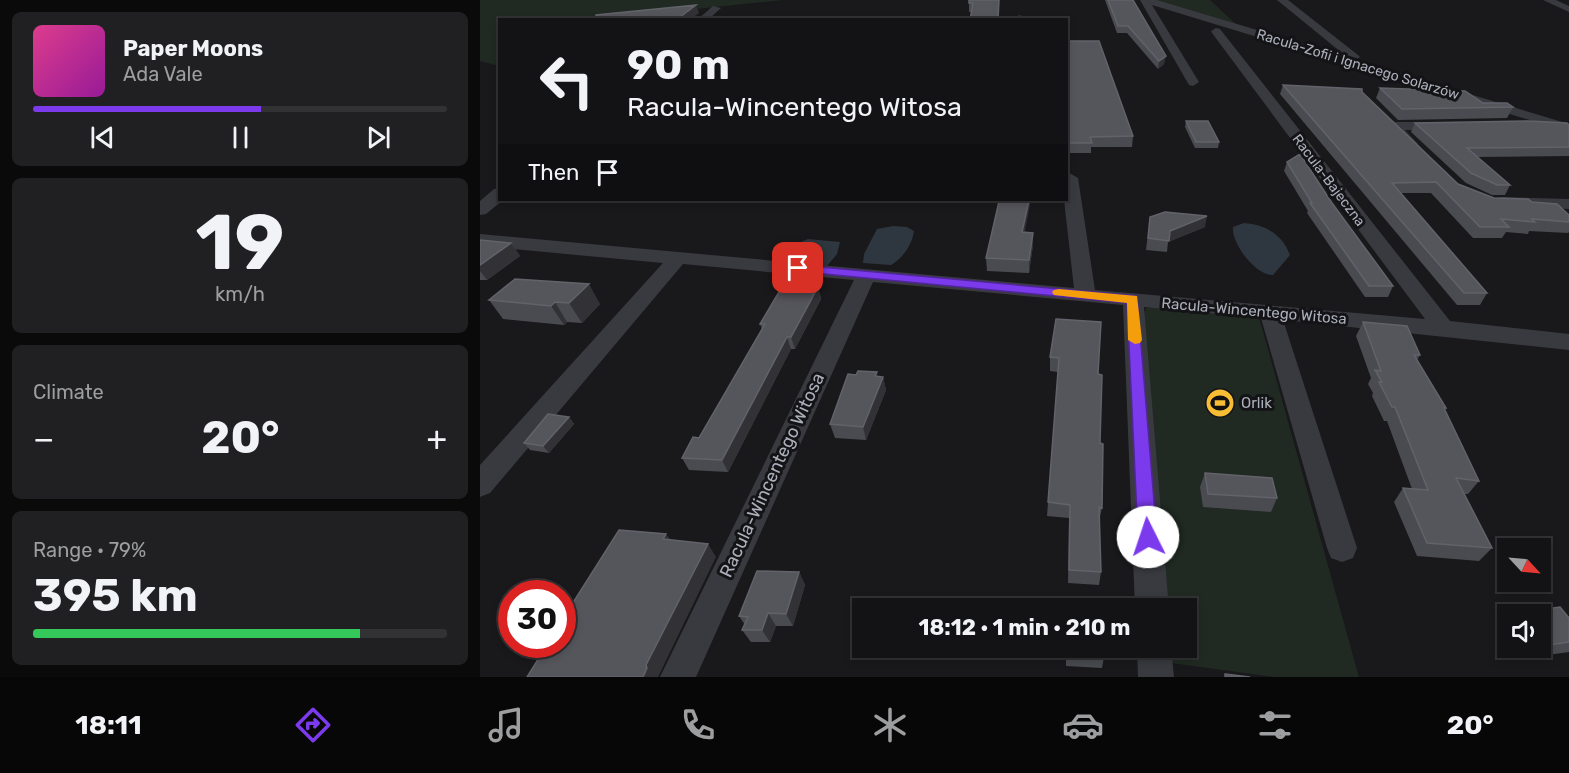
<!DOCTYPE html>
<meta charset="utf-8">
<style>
body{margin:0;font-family:Rubik,sans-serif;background:#202022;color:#f1f3f6;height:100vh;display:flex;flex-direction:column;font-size:22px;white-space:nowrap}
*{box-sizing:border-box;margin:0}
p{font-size:20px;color:#9d9ea0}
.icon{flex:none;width:33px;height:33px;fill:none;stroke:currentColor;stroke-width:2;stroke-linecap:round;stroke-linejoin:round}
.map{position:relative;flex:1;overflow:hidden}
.panel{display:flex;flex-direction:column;gap:12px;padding:12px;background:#0a0a0b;width:480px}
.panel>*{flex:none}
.banner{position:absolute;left:18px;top:18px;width:570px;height:183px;border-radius:0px;box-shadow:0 3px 9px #0003,0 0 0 2px #323234;background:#131214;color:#f1f3f6;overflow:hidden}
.needle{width:39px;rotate:116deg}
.buttons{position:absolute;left:1017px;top:538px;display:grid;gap:12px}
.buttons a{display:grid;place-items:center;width:54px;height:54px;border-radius:0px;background:#131214;box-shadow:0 3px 9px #0003,0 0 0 2px #323234;font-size:30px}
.speed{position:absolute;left:18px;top:580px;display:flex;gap:12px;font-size:30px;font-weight:700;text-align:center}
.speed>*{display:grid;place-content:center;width:78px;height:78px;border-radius:50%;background:#131214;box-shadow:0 3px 9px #0003,0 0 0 2px #323234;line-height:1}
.speed .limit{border:9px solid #d22;background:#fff;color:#111}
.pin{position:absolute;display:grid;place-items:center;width:51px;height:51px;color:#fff;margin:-26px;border-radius:12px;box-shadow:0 3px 9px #0006}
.me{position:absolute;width:66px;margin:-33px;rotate:356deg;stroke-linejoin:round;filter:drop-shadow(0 0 4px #0008)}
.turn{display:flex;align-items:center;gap:21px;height:126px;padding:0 30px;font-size:27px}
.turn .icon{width:78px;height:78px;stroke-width:2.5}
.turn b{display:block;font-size:42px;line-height:51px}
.then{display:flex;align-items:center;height:57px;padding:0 30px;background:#0003;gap:12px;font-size:22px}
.big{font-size:45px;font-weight:700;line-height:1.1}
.panel .card{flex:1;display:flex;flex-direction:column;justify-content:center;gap:9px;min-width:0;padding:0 21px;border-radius:9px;background:#202022}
.panel .dial{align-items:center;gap:0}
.dial b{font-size:78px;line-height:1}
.song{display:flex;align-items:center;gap:18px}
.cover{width:72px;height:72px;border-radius:9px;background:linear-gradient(135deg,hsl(330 70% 55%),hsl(300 70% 35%))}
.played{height:6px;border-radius:3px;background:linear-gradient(90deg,#7c3aed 55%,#323234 55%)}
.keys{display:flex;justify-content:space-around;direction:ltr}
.heat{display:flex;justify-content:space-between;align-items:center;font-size:33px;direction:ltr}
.charge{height:9px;border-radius:4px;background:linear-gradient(90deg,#34c759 79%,#323234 0)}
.trip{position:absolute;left:372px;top:598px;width:345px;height:60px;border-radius:0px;background:#131214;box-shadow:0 3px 9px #0003,0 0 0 2px #323234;font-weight:700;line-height:60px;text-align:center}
.menu{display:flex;height:96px;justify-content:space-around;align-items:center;background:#080708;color:#9d9ea0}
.menu .icon{width:42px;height:42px}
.menu .selected{color:#7c3aed}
.menu b{font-size:27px;color:#f1f3f6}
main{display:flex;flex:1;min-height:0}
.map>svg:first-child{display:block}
</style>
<main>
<section class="panel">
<div class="card">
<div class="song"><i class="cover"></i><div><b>Paper Moons</b><p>Ada Vale</p></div></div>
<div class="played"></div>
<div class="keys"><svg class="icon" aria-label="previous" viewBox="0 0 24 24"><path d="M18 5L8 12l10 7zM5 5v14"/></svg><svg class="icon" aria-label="pause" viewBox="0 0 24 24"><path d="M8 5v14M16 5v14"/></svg><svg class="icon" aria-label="next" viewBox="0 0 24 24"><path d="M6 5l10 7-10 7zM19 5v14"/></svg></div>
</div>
<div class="card dial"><b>19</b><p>km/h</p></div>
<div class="card"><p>Climate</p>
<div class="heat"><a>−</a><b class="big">20°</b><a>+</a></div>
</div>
<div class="card"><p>Range · 79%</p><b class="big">395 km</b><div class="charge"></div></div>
</section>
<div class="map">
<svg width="1089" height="677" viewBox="0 0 1089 677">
<rect width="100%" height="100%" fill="#19181b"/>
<!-- green -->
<path fill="#202922" d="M0 0H304L118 19 20 20 19 66 0 61Z
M675 0H730L757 25Z
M679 306 779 317 879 677H794L684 662 683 648H706V609H680L660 327 666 308Z"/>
<!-- water -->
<path fill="#2e373f" d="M764 223C786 225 802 234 810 255L793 275C776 276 751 243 753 227Z
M413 226 427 227 434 231C432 245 423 258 411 265L383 263 384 254 397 229Z
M328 239 360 242 357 254 347 266 308 263 306 258 323 241Z"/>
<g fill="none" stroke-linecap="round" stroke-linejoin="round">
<!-- minor -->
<path fill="#393a40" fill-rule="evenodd" d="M660 0H677L867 57 797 0H808L878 55 880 57 876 60 1089 124V132L672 5 719 82 713 86 709 85Z
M1063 0H1076L1089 6V12Z
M233 6 241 8 228 20H217Z
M539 15 542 16 544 20H534Z
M736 28 740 29 970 321 1089 334V350L803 320 877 548 873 558 862 562 851 558 847 548 781 318 664 307 689 609H655L643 305 393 282 216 677H180L374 280 203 264 10 493 0 497V465L183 263 0 246V234L594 288 584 200H586V171L598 178 615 290 945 319 732 33 731 31Z
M913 122H963L970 126 963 130H925L938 144 931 148 926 147 906 126Z
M20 188V200H23L6 214 0 215V201L14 189Z
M1022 197 1089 199V209L1016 206 1013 202 1016 198Z
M657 648H691L694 677H658Z"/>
</g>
<!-- wall -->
<path fill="#4a4b50" d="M519 0 518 20H490L492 12H489V3Z
M625 0H653L684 64 678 69 647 33H637Z
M586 41 653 136 652 147H611V153H586Z
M803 85 882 92 978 184 1014 198 1052 202 1089 215V232L1088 233 1049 231 1048 234 1026 232 1022 238H993L951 193H921L1007 293 1000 305H977L800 94Z
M900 88 1003 103 1033 107 1027 118 918 120 896 98Z
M706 121 739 142 738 148H715L705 127Z
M935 123 1089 125V156L997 157 1030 185 1025 195H1012L986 183 931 132Z
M807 162 852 203 913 286 908 297H885L827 213 828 211 804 171Z
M670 217 725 227 688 242 687 252 666 250Z
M544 232 553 233V245L549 273 507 271 506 258Z
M0 240 31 243 40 256 7 280H0Z
M340 293V294L341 299 315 349H311L248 472 209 470 202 458 219 438 282 329 280 324Z
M9 300 120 304 102 323 87 322 84 325 23 319Z
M576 319 618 374 622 508 619 521 621 572 619 585 588 583 589 518 567 516 578 372 570 371V357Z
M883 322 940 355 937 360 966 408 965 410 999 481 988 494H984L1012 548 999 561 937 556 914 502 923 488 932 489 907 421H904L892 396 893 393 888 384 891 378 876 336Z
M397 376 403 377 406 390 386 440 355 438 350 424Z
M89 417 94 424 69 453 50 450 44 443Z
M725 473 797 498 791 512 723 507 720 487Z
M319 572 325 585 313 626H296L290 642H271L262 630 265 625 259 616Z
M1080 607 1089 618V652L1046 658 1039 648H1060V615H1035L1037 613Z
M1028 621V631L1023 625Z
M586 648H624V657L622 668 586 666Z"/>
<!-- shaded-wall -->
<path fill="#323236" d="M216 5 219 13 210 20H196Z
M686 56 684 64 678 69 679 61Z
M549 200H551L542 245V232Z
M727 216 725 227 688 242 690 231Z
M553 233V245L549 273V260Z
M31 243 40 256 7 280 0 271V265Z
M337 281 341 299 315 349 311 337Z
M109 284 120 304 102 323 89 303Z
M75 302 87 322 84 325 71 306Z
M307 337 311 349 248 472 242 460Z
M397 372 399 385 403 377 406 390 386 440 383 427Z
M89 417 94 424 69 453 63 446Z
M186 534 196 547 183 539Z
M228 544 236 557 178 677H163L166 665Z
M319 572 325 585 313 626 306 614Z
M288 613 296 626 290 642 282 630Z"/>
<!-- building -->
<path fill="#55555c" stroke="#62636a" stroke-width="1.5" d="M489 0H519L518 20H490L493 3H489Z
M628 0H653L686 56 679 61 648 26H638Z
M216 5 196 20H116V15Z
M586 41H619L653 136 610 137 612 143H586Z
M803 85 882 89V92L978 184 1014 198 1048 199 1052 202 1077 204 1089 215V222L1052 219 1055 222 1021 219 1029 227H1000L956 182 912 183 1007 293H984Z
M900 88 985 91 1003 103H1027L1033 107 922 109Z
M706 121H728L739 142H716Z
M1049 121 1087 123 1089 125V147L987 148 1030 185H1017L991 173 935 123Z
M820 154 852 203 913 286H889L830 203H832L807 162Z
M519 200H549L542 232 553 233 549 260 506 258 518 206Z
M685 212 727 216 690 231 689 241 668 238 670 217Z
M0 240 31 243 0 265Z
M35 279 109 284 89 303 75 302 71 306 9 300Z
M306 280 337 281 334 287H338L311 337H307L242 460 202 458 213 437 219 438 285 324H280Z
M576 319 621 322 618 374 622 375 620 443 623 444 622 508 619 507 621 572 589 570 590 505 568 502 579 358 570 357Z
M883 322 927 326 940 355H934L966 408H964L999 481 976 478 1012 548 947 543 923 488 948 490 915 407H912L899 382H902L895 370 901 371Z
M378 371 397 372 395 376 403 377 383 427 350 424 368 374 376 375Z
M68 414 89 417 63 446 44 443Z
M725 473 792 478 797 498 728 494Z
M139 530 186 534 183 539 228 544 166 665 167 668 163 677H47L67 645H82V620Z
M277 571 319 572 306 614 288 613 282 630H262L268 617 259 616Z
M588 606 623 609H588Z
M1080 607 1089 618V642L1062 646 1060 645V615H1039L1037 613Z
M587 648H624V657L587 654Z
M745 674 770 677H745Z"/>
<!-- route -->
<path fill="#7c3aed" stroke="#51269a" stroke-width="1.5" d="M318 265 657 296 677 537 674 543 668 546 661 543 658 537 647 303 313 271V266Z"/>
<!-- slow -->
<path fill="#f59e0b" d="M579 289 657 296 662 340 660 343 655 344 648 340 647 303 574 295 572 292 574 290Z"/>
<!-- icons -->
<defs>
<g id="stadium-disc" transform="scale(1.5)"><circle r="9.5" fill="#f6bd35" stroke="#141316"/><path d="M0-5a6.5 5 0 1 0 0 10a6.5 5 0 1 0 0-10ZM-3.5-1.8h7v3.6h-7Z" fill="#111"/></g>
</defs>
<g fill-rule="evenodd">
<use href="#stadium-disc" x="740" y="403"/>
</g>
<g text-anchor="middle" stroke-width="6" stroke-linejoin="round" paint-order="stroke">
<!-- far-street labels -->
<g font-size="14" fill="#abafbb" stroke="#141316">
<text transform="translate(878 64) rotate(17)" y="5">Racula-Zofii i Ignacego Solarzów</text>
<text transform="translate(849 180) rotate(53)" y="5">Racula-Bajeczna</text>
</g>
<!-- street labels -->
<g font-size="15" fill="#abafbb" stroke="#141316">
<text transform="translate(774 311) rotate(5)" y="5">Racula-Wincentego Witosa</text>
</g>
<!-- poi labels -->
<g font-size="15" fill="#abafbb" stroke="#141316" text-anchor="start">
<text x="761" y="408">Orlik</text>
</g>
<!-- near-street labels -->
<g font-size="18" fill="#abafbb" stroke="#141316">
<text transform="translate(292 475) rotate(-65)" y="6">Racula-Wincentego Witosa</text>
</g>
</g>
</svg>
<div class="buttons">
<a><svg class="needle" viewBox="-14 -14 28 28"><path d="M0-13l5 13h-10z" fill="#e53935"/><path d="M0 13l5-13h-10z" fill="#9d9ea0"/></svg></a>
<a><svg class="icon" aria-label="sound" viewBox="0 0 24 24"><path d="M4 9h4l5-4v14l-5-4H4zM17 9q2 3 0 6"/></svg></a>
</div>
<div class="speed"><div class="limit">30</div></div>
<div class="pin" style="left:318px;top:268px;background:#d93025"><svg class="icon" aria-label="arrive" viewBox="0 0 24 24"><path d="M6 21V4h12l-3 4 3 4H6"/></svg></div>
<svg class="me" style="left:668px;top:537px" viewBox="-20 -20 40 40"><circle r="19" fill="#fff"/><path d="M0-13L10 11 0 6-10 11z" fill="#7c3aed"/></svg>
<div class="trip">18:12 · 1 min · 210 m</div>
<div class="banner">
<div class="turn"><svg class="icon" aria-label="left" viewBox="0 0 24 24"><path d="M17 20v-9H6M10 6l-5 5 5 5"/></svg><div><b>90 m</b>Racula-Wincentego Witosa</div></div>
<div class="then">Then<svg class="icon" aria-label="arrive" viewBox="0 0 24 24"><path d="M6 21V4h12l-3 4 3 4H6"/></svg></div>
</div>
</div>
</main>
<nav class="menu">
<b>18:11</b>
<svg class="icon selected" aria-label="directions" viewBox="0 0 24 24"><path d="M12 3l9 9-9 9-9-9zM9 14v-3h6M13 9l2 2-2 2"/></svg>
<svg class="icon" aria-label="music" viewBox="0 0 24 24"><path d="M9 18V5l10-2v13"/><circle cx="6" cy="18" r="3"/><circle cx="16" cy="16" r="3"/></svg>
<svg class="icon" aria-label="phone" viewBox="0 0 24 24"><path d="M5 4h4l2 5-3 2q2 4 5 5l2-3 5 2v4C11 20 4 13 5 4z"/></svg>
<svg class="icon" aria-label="climate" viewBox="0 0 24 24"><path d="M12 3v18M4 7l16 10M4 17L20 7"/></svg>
<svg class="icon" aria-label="car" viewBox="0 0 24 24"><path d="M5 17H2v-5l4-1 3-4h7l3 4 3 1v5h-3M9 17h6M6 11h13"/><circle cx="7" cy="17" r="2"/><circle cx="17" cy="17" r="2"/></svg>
<svg class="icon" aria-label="filters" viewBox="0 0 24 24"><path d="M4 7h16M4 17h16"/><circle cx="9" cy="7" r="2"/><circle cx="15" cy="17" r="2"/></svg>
<b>20°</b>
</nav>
